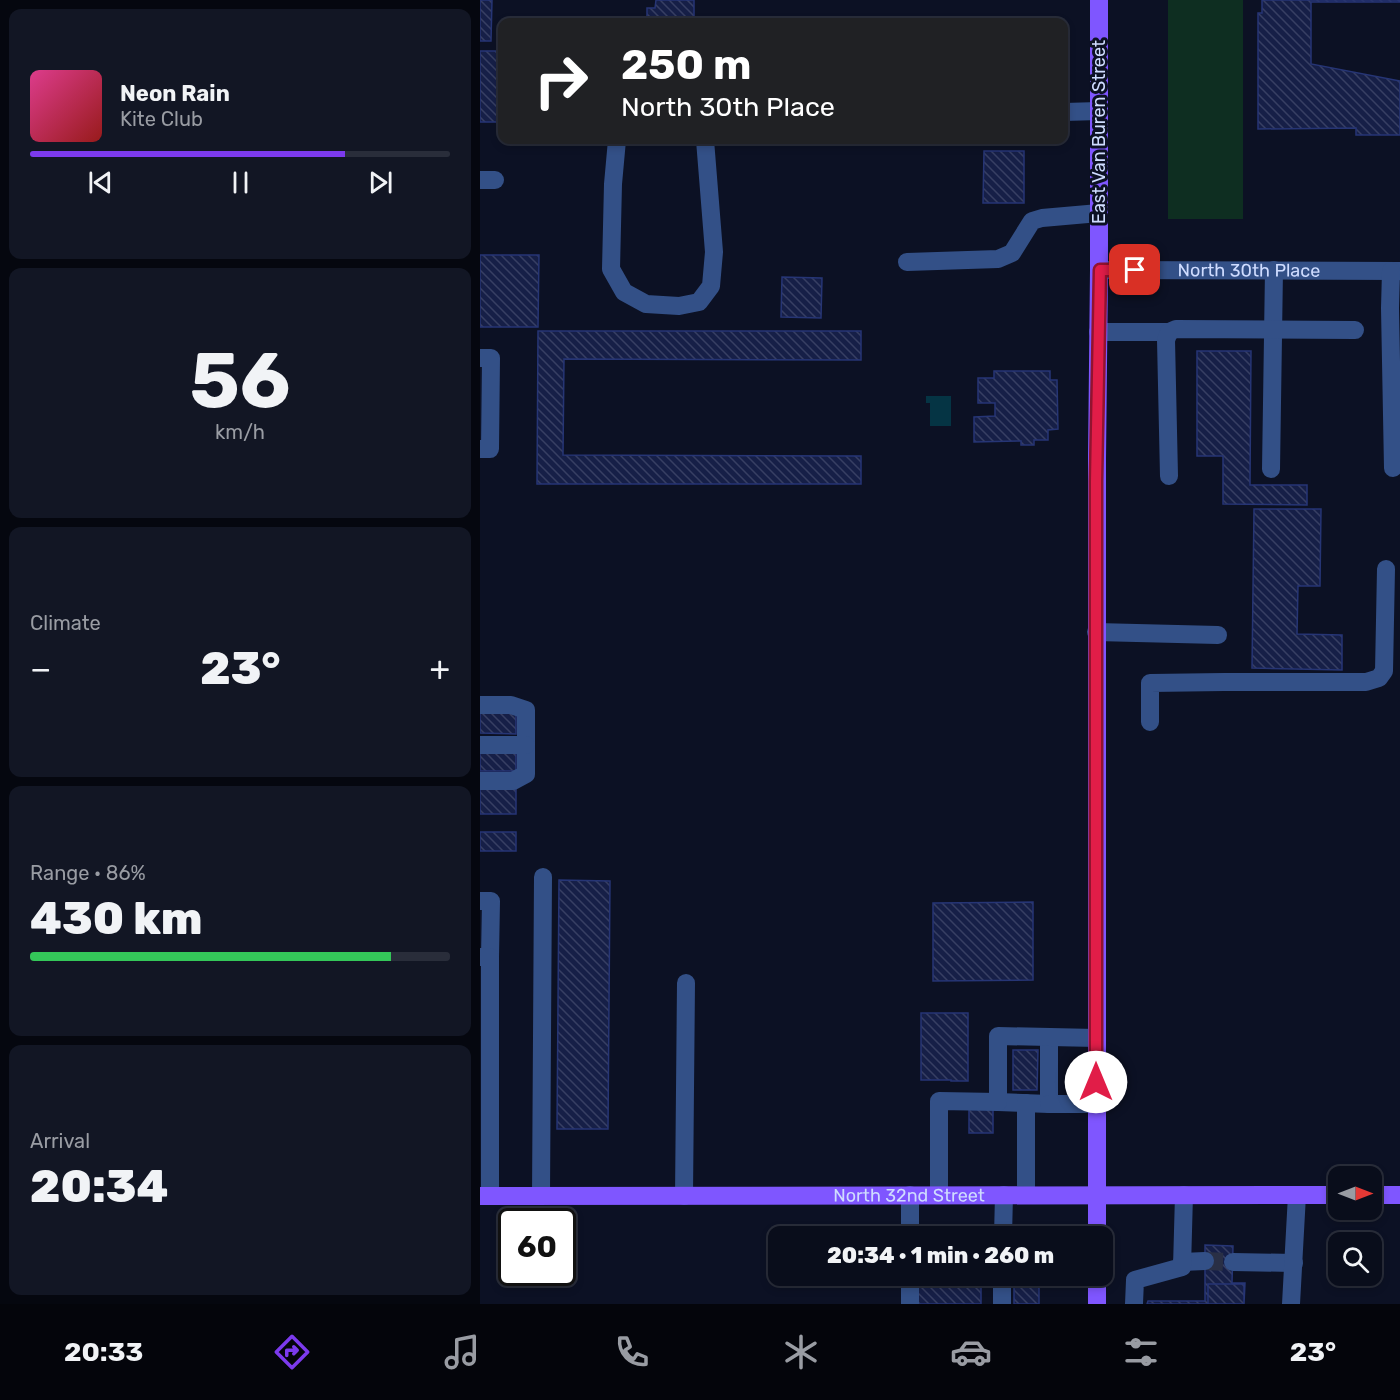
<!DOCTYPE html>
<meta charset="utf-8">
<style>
body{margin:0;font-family:Rubik,sans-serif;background:#121624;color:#f1f3f6;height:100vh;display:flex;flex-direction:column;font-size:22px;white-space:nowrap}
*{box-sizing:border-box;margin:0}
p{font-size:20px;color:#999ca3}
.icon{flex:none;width:33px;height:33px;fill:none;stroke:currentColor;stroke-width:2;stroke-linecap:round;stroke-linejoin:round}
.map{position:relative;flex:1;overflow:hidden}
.sheet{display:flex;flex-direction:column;gap:9px;padding:9px;background:#05070f;width:480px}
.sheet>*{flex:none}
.banner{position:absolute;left:18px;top:18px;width:570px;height:126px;border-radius:12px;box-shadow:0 3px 9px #0003,0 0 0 2px #292d3a;background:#202124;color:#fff;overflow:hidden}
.needle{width:39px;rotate:90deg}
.tools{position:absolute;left:848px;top:1166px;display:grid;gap:12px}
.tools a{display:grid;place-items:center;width:54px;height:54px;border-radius:12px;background:#090d1b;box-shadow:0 3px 9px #0003,0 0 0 2px #292d3a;font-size:30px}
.speed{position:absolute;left:18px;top:1208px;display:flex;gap:12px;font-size:30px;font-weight:700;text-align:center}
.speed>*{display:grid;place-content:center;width:78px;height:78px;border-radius:50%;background:#090d1b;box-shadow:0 3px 9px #0003,0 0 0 2px #292d3a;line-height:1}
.speed .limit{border:3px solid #111;border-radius:9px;background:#fff;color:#111}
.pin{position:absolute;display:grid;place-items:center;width:51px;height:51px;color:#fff;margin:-26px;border-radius:12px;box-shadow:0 3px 9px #0006}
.me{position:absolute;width:66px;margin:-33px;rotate:0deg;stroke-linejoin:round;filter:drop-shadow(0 0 4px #0008)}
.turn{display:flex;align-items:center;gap:21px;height:126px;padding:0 24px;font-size:27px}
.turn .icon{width:78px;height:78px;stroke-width:2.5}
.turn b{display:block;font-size:42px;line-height:51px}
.big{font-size:45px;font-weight:800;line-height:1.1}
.sheet .widget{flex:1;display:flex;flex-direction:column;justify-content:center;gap:9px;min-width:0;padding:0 21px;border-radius:12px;background:#121624}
.sheet .dial{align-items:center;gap:0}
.dial b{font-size:78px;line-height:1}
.song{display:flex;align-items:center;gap:18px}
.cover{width:72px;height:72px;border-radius:9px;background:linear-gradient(135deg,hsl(330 70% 55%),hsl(0 70% 35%))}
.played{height:6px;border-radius:3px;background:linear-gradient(90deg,#7c3aed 75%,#292d3a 75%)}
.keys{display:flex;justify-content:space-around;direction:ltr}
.heat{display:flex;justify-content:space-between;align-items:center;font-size:33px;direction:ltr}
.charge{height:9px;border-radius:4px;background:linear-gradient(90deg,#34c759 86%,#292d3a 0)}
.trip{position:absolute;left:288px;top:1226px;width:345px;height:60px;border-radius:12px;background:#090d1b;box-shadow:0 3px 9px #0003,0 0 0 2px #292d3a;font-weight:800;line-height:60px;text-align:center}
.tabs{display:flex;height:96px;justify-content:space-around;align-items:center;background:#04050b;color:#999ca3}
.tabs .icon{width:42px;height:42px}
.tabs .current{color:#7c3aed}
.tabs b{font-size:27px;color:#f1f3f6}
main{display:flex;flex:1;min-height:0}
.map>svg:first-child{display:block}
</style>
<main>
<section class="sheet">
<div class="widget">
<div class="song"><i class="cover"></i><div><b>Neon Rain</b><p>Kite Club</p></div></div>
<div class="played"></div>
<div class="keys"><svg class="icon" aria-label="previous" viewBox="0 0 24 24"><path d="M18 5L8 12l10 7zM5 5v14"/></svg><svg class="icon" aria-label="pause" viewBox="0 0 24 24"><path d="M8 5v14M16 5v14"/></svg><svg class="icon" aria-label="next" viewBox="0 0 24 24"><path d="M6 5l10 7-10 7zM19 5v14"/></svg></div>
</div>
<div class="widget dial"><b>56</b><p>km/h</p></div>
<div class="widget"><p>Climate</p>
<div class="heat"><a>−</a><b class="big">23°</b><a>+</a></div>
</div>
<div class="widget"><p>Range · 86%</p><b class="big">430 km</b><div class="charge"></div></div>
<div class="widget"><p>Arrival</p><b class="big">20:34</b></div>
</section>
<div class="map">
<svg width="920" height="1304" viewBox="0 0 920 1304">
<defs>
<pattern id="building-back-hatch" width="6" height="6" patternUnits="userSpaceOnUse" patternTransform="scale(1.5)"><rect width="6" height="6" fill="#161f47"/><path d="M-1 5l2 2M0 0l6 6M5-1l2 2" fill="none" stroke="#373f63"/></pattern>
</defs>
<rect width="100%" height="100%" fill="#0c1124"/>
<!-- grass -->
<path fill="#0e2e21" d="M688 0H763V219H688Z"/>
<!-- water -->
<path fill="#053444" d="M446 396H471V426H450V403H446Z"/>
<!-- building -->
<path fill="url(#building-back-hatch)" stroke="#263575" stroke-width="1.5" d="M0 0H12L11 41H0Z
M176 0H214V22H167V8H175Z
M782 0H920V2H831V64L920 81V135H876V128L778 129V13H782Z
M0 51H22V122H0Z
M504 151H544V203H503Z
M0 255H59L58 327H0Z
M302 277 342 278 341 318 301 317Z
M58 331H381V360L84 359 83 455 381 456V484H57Z
M717 351H771L770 485H827V505L743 504V456H717Z
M514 371H570V380H577L578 429 568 430V440H554V445H541V441L494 442V417L515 416V403H498V378H514Z
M774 509H841L840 586H818L817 634 862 635V670L772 668Z
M0 713H36V734L0 733Z
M0 750 36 751V771H0Z
M0 788H36V814H0Z
M0 832H36V851H0Z
M79 880 130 881 128 1129H77Z
M553 902V980L453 981V903Z
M441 1013H488V1081H471V1080H441Z
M533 1050H558L557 1090H533Z
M489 1109H513V1133H489Z
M725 1245 753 1246 752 1283H765L764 1304H667L668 1301H725Z
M436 1275H501V1304H435Z
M534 1275H559V1304H534Z
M728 1284H764V1304H728Z"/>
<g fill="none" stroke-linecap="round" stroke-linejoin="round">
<!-- minor-tunnel -->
<path stroke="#292f45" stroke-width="18" stroke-dasharray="18 9" stroke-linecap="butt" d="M725 1261 753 1262"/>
<!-- minor -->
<g stroke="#335087" stroke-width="18">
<path d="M584 112 619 111"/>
<path d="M137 140 133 184 131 269 144 292 166 304 199 306 219 302 231 286 234 252 225 140"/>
<path d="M0 180H15"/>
<path d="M427 262 518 259 532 253 552 221 562 218 619 213"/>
<path id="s1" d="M619 270 920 271"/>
<path d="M911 271 910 308 913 468"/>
<path d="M618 332H689"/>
<path d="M0 358H11L10 449H0"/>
<path d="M791 469 794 270"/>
<path d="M689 476 686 340 689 332 696 329 875 330"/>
<path d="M616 632 738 635"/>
<path d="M0 705H31L46 710V774L33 781H0"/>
<path d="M670 722V683L744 682H886L899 678 904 671 906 569"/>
<path d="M0 745H46"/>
<path d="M0 901H11L10 957"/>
<path d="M0 957H10V1196"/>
<path d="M518 1102 569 1104V1037"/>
<path d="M546 1103V1195"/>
<path d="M569 1104H616"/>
<path d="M459 1195V1101L518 1102V1036L616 1038"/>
<path d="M61 1196 63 877"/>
<path d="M204 1196 206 983"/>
<path d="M430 1236V1195"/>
<path d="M523 1236 524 1195"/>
<path d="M702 1262 725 1261"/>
<path d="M753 1262 814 1263"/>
<path d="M430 1304V1275"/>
<path d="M522 1304V1275"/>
<path d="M654 1304 655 1280 702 1267 704 1195"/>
<path d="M811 1304 817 1195"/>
</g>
<!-- major -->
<g stroke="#7f56ff" stroke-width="18">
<path d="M891 1195H920"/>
<path id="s2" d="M0 1196 858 1195"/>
<path d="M617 1236V459L619 270V0"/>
<path d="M617 1275V1304"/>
</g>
</g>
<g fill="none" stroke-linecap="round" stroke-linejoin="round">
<!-- route casing -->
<g stroke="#92132f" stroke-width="15">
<path id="route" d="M616 1082V481L620 270H655"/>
</g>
<!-- route -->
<use href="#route" stroke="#e11d48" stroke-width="10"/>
</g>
<g text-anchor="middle" stroke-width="6" stroke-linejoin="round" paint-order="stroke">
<!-- street labels -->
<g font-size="18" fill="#cfdcff" stroke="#0c1124">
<text transform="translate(619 132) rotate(-90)" y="6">East Van Buren Street</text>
<text dy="6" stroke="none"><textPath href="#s1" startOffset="150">North 30th Place</textPath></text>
<text dy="6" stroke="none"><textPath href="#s2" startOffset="429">North 32nd Street</textPath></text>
</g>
</g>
</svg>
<div class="tools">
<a><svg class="needle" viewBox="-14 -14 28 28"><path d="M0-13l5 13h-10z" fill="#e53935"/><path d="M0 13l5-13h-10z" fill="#999ca3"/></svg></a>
<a><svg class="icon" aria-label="search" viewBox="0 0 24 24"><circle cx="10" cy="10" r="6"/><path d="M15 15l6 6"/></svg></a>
</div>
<div class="speed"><div class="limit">60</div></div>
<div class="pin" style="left:655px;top:270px;background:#d93025"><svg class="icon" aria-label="arrive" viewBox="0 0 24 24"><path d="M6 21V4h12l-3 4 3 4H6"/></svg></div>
<svg class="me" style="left:616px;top:1082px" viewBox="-20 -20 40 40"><circle r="19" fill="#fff"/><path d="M0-13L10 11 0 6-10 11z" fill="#e11d48"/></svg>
<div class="trip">20:34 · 1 min · 260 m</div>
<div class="banner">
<div class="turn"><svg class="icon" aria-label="right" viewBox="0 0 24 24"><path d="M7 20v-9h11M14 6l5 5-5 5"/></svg><div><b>250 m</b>North 30th Place</div></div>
</div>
</div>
</main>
<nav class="tabs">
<b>20:33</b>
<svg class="icon current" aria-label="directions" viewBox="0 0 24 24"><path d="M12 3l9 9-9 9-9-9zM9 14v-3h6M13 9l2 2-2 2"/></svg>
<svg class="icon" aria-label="music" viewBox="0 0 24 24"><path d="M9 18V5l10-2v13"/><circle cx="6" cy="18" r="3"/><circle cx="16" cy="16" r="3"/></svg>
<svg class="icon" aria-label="phone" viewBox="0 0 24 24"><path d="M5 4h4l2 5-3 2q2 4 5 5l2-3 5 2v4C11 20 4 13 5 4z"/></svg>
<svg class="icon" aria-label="climate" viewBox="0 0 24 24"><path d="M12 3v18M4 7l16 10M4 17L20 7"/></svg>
<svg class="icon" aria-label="car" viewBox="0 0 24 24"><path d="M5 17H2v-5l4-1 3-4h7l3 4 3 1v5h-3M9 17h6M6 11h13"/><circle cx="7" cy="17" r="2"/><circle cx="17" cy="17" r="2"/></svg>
<svg class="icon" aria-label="filters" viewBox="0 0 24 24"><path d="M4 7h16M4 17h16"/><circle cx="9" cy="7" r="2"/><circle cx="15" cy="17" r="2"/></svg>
<b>23°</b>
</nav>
